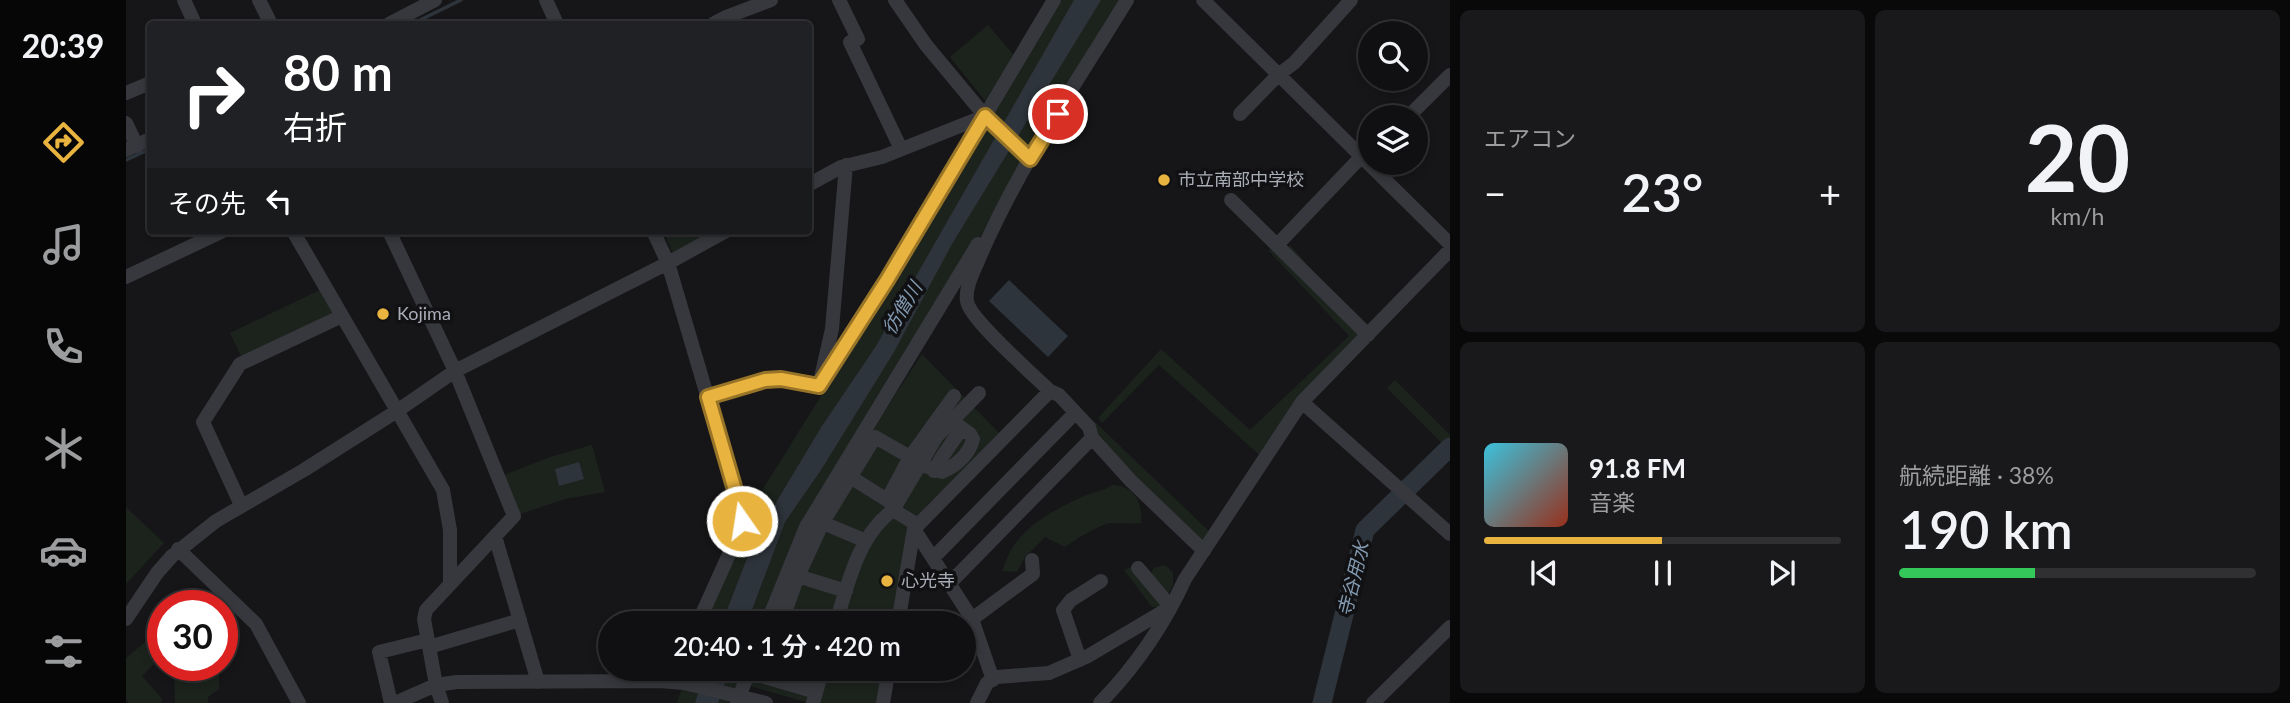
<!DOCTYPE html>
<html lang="ja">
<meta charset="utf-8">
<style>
body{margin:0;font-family:Lato,"Noto Sans JP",sans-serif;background:#19191b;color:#f1f3f6;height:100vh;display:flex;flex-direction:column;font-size:26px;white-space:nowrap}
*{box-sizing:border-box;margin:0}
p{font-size:23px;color:#9c9d9f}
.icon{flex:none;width:38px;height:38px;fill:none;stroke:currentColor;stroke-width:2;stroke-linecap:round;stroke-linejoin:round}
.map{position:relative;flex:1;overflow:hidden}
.panel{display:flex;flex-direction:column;gap:10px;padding:10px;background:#09090a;width:840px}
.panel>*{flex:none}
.guide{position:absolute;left:21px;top:21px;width:665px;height:214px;border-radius:7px;box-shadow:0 4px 10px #0003,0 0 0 2px #303032;background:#202124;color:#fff;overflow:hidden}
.buttons{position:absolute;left:1232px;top:21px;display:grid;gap:14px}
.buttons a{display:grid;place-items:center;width:70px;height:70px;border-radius:50%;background:#101012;box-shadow:0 4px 10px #0003,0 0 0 2px #303032;font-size:35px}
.speed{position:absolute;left:21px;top:590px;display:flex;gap:14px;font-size:35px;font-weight:700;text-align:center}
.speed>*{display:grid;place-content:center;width:91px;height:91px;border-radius:50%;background:#101012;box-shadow:0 4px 10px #0003,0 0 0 2px #303032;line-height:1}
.speed .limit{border:10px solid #d22;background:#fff;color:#111}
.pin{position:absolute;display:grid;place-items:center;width:60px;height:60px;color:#fff;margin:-30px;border:4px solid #fff;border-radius:50%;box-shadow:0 2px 7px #0007}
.me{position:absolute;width:77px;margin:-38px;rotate:347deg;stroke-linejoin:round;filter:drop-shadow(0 0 5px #0008)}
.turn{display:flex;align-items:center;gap:24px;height:147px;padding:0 21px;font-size:32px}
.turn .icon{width:91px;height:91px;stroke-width:2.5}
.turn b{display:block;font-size:49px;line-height:60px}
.then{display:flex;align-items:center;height:66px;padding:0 21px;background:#0003;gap:14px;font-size:26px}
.big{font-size:52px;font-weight:600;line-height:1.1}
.panel .tile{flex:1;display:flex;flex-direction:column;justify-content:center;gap:10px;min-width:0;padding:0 24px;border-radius:10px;background:#19191b}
.panel .dial{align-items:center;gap:0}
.dial b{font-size:91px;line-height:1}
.song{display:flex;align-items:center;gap:21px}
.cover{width:84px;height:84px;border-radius:10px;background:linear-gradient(135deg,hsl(190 70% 55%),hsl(10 70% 35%))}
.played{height:7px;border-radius:4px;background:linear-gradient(90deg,#e8b33e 50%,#303032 50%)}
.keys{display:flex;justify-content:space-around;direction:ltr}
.heat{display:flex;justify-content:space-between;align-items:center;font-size:38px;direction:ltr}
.charge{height:10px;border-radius:5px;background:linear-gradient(90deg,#34c759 38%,#303032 0)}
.panel .tiles{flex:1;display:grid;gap:10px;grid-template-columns:repeat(2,1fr)}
.trip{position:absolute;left:472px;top:611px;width:378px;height:70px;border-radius:35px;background:#101012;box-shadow:0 4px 10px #0003,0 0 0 2px #303032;font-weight:600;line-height:70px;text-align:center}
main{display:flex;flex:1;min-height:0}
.tabs{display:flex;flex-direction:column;width:126px;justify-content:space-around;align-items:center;background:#060607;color:#9c9d9f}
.tabs .icon{width:49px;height:49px}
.tabs .active{color:#e8b33e}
.tabs b{font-size:32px;color:#f1f3f6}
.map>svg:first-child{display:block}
</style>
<main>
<nav class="tabs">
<b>20:39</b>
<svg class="icon active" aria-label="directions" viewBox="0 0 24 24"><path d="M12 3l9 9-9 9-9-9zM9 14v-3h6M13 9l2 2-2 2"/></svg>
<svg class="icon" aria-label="music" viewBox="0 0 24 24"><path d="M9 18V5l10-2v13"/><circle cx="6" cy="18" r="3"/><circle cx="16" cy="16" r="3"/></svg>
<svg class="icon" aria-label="phone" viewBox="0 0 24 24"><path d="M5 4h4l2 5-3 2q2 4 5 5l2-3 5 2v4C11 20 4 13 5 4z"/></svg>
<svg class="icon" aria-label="climate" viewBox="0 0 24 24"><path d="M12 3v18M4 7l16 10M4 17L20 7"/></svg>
<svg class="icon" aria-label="car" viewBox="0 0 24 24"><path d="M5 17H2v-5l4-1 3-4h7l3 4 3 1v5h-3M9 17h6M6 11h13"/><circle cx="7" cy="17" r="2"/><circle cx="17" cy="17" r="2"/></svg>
<svg class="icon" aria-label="filters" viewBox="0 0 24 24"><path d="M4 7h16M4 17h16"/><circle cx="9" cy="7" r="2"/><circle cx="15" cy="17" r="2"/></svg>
</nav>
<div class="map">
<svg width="1324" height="703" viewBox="0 0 1324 703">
<rect width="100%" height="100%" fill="#161618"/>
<!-- green -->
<path fill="#1c231d" d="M927 0H996L769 379 694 509 796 354 878 438 804 502 783 527 765 623H578L627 505 710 372 865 108 824 57 862 25 892 60Z
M546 231H586L547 254 539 235Z
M1165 246 1239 331 1176 402 1138 459 1033 365 976 423 972 418 1035 349 1124 430 1223 336 1142 250Z
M196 289 210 313 116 358 104 333Z
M1269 380 1324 435V443L1320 447 1261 388Z
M969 422 1088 536 1078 551 963 427Z
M466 445 479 492 439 499 388 516 378 475 424 457Z
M986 485C1008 486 1017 502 1015 523 1005 524 996 523 986 523 975 523 949 540 939 547L919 537 899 557 891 572 876 571C879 564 881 557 885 550 898 526 931 508 956 497 967 492 976 492 986 485Z
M0 507 38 543 0 584Z
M1039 565 1047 572V585L1035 607H1026L998 570 1005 567 1021 579 1028 568Z
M37 631V661L33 659 16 676 36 699 35 703H3L0 699V658L31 632Z
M44 665H90L93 670V689L82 697V703H49L48 667Z
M562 669H622L611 703H551Z
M631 669H757L750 703H683L624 686Z"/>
<!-- water -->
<path fill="#2d343b" d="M948 0H975L826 244 768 352 695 470 659 522 621 623H596L625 548 646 509 696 426 750 346Z
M883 280 942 336 922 357 863 301Z
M453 462 458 479 433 486 429 469Z
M580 669H604L592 703H569Z"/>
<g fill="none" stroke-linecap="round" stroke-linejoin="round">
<!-- stream -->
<path stroke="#2d343b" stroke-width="3.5" d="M286 24 335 0
M0 160 24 149"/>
<!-- river -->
<path stroke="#2d343b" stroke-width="19" d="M1196 703 1239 530 1324 447"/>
<!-- minor -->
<path stroke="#37383d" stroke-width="14" d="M58 0 69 24
M133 0 145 24
M420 0 431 24
M713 0 732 39 724 42 775 149
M769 0 800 45 859 116 904 159
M1001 0C949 85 891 169 852 261 847 273 839 288 841 301 843 319 908 375 924 391L933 395 963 427 966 438 1005 481 1078 551
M1077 0 1324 244
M263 24 309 0
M587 24 600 17 645 0
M0 93 24 83
M1114 114 1152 75 1168 63 1225 0
M1282 117 1324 75
M0 123 11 146
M0 150 24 139
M682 185 715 167 756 157 859 116
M1105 200 1242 335
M167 231 317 490 324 530V584
M263 231 329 371 388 516 300 610 298 619 310 685 316 703
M527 231 542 263 611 497 616 521 614 530 572 623
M1151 245 1235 157
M0 277 97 231
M693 386 761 280 928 0
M582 397 639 380 655 379 693 386 706 329 720 165
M1176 402 1324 534
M793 464 816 472C831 465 843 455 847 439L844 434 826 421
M808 471C816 455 826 443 836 428
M718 473 769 505
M761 500 784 457 828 396
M115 505 77 422 114 364 216 316
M690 520 740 541
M792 525 767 510 811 436 853 393
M788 529 846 619 867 680
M369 536 412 682
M52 549 130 624 173 703
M807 558 949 413
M1012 568 1044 606
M665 574 720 591
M823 584 966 438
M0 619 31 573 46 556 90 521 178 470 271 411 329 371 542 263 600 231
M846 619 907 574 906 560
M641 623 680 527 852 244
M655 623 672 576 697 522 749 437 784 457
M710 623C722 583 732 536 767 510
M772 623 788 529 924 391
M303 647 394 620
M954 660 937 610 945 600 975 581
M635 668 632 675 690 692
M558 683 561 668
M265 703 253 652 302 640
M269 703 310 685 331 682 533 681 558 683 640 703
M611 703 624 668
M687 703 697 668
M757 703 763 668
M851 703 861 683 871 677 923 673 962 656 1043 608
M974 703C1009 667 1038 625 1059 579L1176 402 1324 250
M1247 703 1324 627"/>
</g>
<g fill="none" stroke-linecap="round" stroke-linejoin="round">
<!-- route casing -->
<g stroke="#977428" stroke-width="18">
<path id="route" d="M616 521 611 497 582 397 639 380 655 379 693 386 761 280 859 116 904 159 932 114"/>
</g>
<!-- route -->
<use href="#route" stroke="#e8b33e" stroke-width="12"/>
</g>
<!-- markers -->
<g fill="#e8b33e" stroke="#111113" stroke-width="2.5">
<circle cx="1038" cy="180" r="7"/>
<circle cx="257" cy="314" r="7"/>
<circle cx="761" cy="581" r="7"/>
</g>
<g text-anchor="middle" stroke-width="7" stroke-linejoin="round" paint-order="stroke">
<!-- poi labels -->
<g font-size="18" fill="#a9adb7" stroke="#111113" text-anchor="start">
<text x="1052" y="186">市立南部中学校</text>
<text x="271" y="320">Kojima</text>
<text x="775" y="587">心光寺</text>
</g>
<!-- water labels -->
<g font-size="19" font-style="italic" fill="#8299b0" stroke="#111113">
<text transform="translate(776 308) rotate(-59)" y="7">彷僧川</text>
<text transform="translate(1227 579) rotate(-76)" y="7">寺谷用水</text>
</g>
</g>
</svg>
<div class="buttons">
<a><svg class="icon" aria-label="search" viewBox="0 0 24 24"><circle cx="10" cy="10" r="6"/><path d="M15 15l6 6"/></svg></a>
<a><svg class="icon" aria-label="layers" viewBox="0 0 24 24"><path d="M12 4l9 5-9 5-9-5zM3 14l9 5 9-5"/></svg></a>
</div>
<div class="speed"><div class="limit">30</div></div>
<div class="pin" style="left:932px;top:114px;background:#d93025"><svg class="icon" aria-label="arrive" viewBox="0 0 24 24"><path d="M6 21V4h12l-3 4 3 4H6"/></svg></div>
<svg class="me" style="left:616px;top:521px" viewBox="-20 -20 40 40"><circle r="17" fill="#e8b33e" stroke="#fff" stroke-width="3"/><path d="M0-11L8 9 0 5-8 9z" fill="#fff"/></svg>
<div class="trip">20:40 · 1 分 · 420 m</div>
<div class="guide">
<div class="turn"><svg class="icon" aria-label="right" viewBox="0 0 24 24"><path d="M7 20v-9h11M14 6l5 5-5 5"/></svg><div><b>80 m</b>右折</div></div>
<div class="then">その先<svg class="icon" aria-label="left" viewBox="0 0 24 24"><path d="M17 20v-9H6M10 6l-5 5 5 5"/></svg></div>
</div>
</div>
<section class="panel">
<div class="tiles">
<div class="tile"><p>エアコン</p>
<div class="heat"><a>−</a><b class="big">23°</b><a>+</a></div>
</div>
<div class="tile dial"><b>20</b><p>km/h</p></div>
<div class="tile">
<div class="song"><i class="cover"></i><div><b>91.8 FM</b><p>音楽</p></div></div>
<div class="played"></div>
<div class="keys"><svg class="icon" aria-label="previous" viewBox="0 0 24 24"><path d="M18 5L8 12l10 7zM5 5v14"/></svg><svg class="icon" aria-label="pause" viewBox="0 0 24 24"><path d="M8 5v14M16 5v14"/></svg><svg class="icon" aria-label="next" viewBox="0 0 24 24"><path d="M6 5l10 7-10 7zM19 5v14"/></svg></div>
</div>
<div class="tile"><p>航続距離 · 38%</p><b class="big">190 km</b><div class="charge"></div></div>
</div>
</section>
</main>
